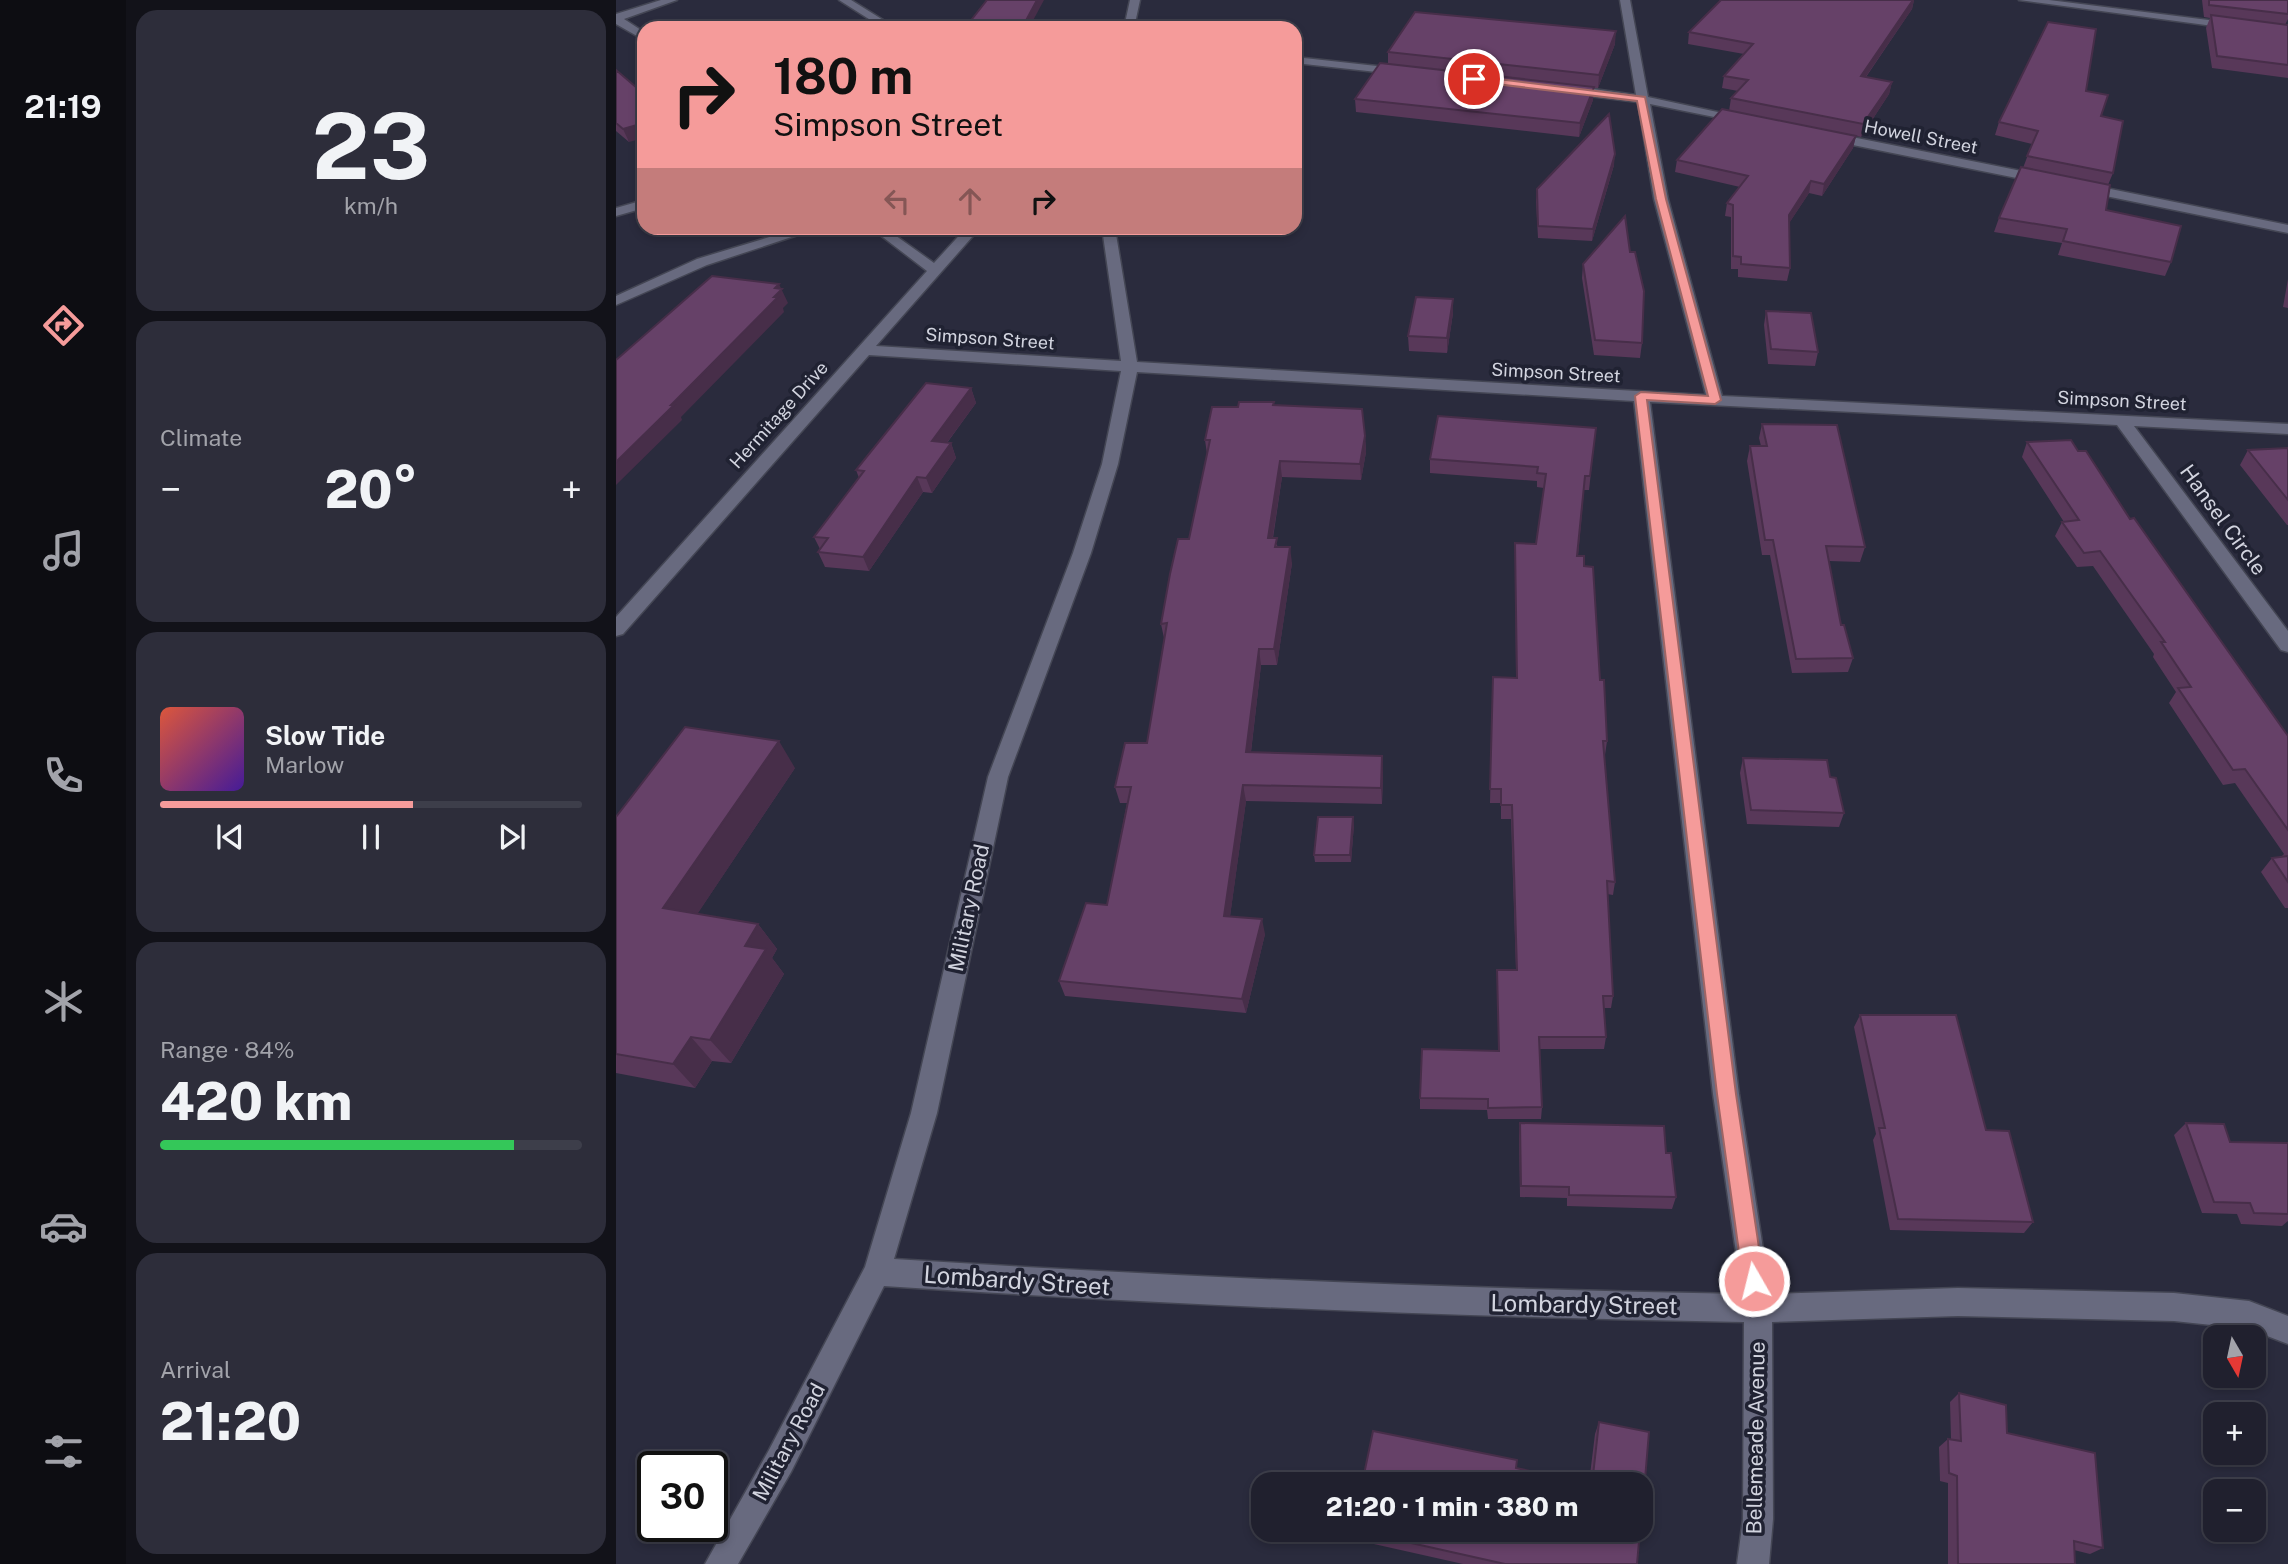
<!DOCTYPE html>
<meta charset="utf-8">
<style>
body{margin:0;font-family:"Public Sans",sans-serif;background:#2d2d3a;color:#f1f3f6;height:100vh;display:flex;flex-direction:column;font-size:26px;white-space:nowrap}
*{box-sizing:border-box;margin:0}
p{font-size:23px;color:#a2a3aa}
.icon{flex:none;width:38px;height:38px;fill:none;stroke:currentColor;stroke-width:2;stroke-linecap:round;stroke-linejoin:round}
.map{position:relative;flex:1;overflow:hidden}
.drawer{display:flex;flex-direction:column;gap:10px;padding:10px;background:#121219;width:490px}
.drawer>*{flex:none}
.banner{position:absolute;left:21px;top:21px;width:665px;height:214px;border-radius:21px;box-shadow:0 4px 10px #0003,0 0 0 2px #3d3e4a;background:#f59b9a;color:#111;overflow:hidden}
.needle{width:46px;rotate:171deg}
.controls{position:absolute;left:1587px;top:1325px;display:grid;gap:14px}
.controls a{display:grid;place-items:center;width:63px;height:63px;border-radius:14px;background:#20202e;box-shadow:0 4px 10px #0003,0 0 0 2px #3d3e4a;font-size:35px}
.speed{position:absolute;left:21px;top:1451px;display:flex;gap:14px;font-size:35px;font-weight:700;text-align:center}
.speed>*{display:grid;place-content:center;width:91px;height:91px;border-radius:50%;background:#20202e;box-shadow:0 4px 10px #0003,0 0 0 2px #3d3e4a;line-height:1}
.speed .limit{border:4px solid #111;border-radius:10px;background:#fff;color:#111}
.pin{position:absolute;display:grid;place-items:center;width:60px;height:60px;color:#fff;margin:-30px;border:4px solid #fff;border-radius:50%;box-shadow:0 2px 7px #0007}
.me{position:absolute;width:77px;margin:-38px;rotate:352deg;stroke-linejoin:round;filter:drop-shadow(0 0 5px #0008)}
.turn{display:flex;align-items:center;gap:24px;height:147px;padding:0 21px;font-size:32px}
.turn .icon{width:91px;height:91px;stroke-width:2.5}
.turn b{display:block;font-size:49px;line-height:60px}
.lanes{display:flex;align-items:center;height:66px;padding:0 21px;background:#0003;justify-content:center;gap:35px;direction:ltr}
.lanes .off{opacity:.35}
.big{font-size:52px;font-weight:800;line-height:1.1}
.drawer .widget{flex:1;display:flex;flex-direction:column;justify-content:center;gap:10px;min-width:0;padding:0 24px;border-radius:21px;background:#2d2d3a}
.drawer .dial{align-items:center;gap:0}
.dial b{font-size:91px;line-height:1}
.song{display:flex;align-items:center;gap:21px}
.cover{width:84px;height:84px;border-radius:10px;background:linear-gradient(135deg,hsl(10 70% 55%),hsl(260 70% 35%))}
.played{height:7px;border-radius:4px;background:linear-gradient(90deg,#f59b9a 60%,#3d3e4a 60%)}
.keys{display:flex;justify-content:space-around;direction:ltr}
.heat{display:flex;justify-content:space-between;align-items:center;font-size:38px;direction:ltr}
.charge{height:10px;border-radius:5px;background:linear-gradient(90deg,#34c759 84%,#3d3e4a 0)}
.trip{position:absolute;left:635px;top:1472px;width:402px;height:70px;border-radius:21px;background:#20202e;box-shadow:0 4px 10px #0003,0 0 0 2px #3d3e4a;font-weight:800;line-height:70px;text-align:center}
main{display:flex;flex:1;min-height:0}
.tab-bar{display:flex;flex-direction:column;width:126px;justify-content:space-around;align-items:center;background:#0d0d12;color:#a2a3aa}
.tab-bar .icon{width:49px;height:49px}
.tab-bar .on{color:#f59b9a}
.tab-bar b{font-size:32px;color:#f1f3f6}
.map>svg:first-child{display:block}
</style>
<main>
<nav class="tab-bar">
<b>21:19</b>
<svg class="icon on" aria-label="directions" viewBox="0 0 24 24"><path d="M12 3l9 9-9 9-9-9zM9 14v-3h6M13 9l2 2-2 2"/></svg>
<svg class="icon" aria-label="music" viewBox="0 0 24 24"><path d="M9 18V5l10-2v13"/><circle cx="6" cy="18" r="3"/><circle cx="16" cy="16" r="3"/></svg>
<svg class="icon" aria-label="phone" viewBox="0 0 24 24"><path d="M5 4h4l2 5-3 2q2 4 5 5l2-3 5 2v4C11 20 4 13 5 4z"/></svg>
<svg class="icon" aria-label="climate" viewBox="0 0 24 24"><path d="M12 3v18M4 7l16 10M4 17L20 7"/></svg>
<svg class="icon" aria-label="car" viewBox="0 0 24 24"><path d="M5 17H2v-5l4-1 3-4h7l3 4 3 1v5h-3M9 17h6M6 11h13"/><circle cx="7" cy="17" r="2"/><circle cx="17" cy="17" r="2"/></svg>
<svg class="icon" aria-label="filters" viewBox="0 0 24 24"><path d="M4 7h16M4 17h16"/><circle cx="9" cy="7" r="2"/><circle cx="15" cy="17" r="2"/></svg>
</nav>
<section class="drawer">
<div class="widget dial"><b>23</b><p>km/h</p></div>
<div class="widget"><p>Climate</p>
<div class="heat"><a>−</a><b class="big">20°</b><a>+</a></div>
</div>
<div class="widget">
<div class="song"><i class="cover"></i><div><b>Slow Tide</b><p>Marlow</p></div></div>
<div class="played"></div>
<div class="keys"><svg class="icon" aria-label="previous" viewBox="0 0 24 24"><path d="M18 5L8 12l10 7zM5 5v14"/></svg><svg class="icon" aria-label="pause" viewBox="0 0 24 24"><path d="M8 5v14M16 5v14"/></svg><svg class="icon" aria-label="next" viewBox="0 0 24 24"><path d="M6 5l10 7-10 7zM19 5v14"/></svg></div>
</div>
<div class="widget"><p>Range · 84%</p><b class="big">420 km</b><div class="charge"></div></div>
<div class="widget"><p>Arrival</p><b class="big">21:20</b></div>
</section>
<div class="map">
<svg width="1672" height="1564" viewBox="0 0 1672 1564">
<rect width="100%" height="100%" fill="#2a2b3d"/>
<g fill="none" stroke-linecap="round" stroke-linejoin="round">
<!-- minor casing -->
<g stroke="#444654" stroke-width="3">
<path id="minor" d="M45 0H61L8 19 28 32V40L0 24V14Z
M223 0H235L280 28H267Z
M514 0H524L518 28H508Z
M1004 0H1014L1032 97 1134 119 1128 123 1034 104 1052 199 1106 396 1672 424V434L1518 426 1672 631V652L1665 650 1501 425 1034 402 1123 1094 1154 1294 1342 1288 1558 1293 1633 1301 1672 1316V1344L1633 1329 1558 1321 1342 1316 1156 1322 1157 1519 1153 1564H1121L1127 1519 1128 1322C841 1317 555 1305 268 1286L175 1472 122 1564H89L153 1450 249 1267 295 1113 372 777 457 553 486 464 505 371 253 355 7 634 0 636V617L311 271 255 228H269L318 263 350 228H364L260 346 505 361 486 228H499L521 362 1090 395 1038 199 1022 102 949 93 943 89 949 85 1020 95ZM521 372 1018 401 1097 1094 1126 1294C843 1289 561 1277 278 1259L321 1113 392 777 475 553 502 464Z
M1403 0H1433L1672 30V36Z
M679 57 788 69 794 72 788 75 679 63Z
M1211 132 1430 176 1436 180 1430 184 1207 139 1205 136Z
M1465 183 1672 225V233L1460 190 1458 187Z
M28 200V208L0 216V208Z
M183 228H203L91 265 0 305V296L81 259Z"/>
</g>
<!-- minor -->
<use href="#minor" fill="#686a7f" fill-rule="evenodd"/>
</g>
<!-- wall -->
<path fill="#583859" d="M1105 0H1298L1296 9 1250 77 1276 82 1273 94 1245 137 1240 136 1237 148 1206 196 1193 193 1173 223 1174 268 1171 281 1122 277V269H1115V217L1109 216 1111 203 1124 187 1059 172 1061 160 1113 111 1115 98 1122 91 1106 88 1108 76 1128 54 1072 44 1073 32Z
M1586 0H1672V19L1669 25H1672V78L1596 68 1590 28 1594 18 1588 17Z
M999 44 982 88H978L977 100 963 137 740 112 739 99 772 63V52Z
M0 70 13 142 0 131Z
M1470 91 1485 116 1497 173 1492 185 1490 210 1555 262 1549 276 1442 255 1446 243 1378 232 1383 218 1407 168 1416 144 1379 135 1383 122Z
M998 165 976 241 922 238 920 201 921 189Z
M566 228H625L566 229Z
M1014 252 1026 343 1024 358 978 355 966 278 967 264Z
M1672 279V308L1667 307Z
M837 299V313L831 353 793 351 792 336Z
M1150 311 1202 352 1199 366 1152 364 1148 325Z
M355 388 360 403 331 443H335L340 458 316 493 307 492 253 571 209 567 202 552 204 549 198 537 243 478 240 470Z
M658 405 749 436 750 452 745 480 666 477 657 538 662 547 676 563 661 665H645L635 752 767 772 766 804 630 801 614 916 649 934 630 1013 449 996 443 981 491 905 511 803H504L499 787 531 743 548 638 545 624 573 539 591 454 589 440 622 407Z
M1146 424 1249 547 1244 562 1213 561 1225 625 1237 658 1232 672 1176 673 1154 555H1146L1131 461 1134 446H1145L1143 438Z
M980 428 973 490H968L962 556 968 566 991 741 989 755H988L999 882 997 895 991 894 997 996 995 1008H988L990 1037 988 1049H923L926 1107 925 1119H872L871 1110 804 1109V1098L883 1051 881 970H900L895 819H885V803H874L877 677 900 678 899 543 920 544 928 488 921 487V481L814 473V459Z
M1411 442 1462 451 1514 519 1672 736V908H1669L1645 872 1656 858 1665 857 1668 854 1619 783 1607 785 1553 703 1560 692 1537 657 1538 654 1477 566 1461 567 1439 536 1446 522H1448L1406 457Z
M1672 448V525H1671L1624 465 1632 450Z
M1127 758 1228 813 1223 827 1131 824 1124 773Z
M179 768 81 914 142 924 161 949 156 958 168 974 115 1063 96 1061 79 1088 0 1073V817Z
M738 824 735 862H699L698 855Z
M1244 1015 1417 1222 1408 1233 1274 1230 1257 1140 1260 1134 1238 1027Z
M904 1123 1050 1153 1060 1197 1056 1209 951 1206V1198L904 1197 903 1135Z
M1570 1123 1614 1142 1672 1143V1221L1666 1226 1625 1224 1621 1214 1586 1213 1558 1135Z
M1343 1393 1391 1433 1487 1548 1474 1554 1458 1550 1459 1564H1332V1483L1324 1481 1323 1447 1332 1439H1335L1334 1402Z
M983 1422 1026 1515 746 1484 900 1468 973 1483 979 1434Z
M737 1530 1021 1564H847L740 1540Z"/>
<!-- shaded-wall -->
<path fill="#472e49" d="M421 0H428L413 28H406Z
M1297 0H1298L1296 9 1242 88 1245 76Z
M1000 31 999 44 982 88 983 75Z
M1276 82 1273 94 1245 137 1247 124Z
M978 87 977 100 963 137 964 123Z
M28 123V138L13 142 7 129Z
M1240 136 1237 148 1206 196 1208 184Z
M999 154 998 165 976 241 977 229Z
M1195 181 1193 193 1170 228 1173 215Z
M163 284 172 303 167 308 168 312 65 417 66 420 0 485V462L158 297 159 288Z
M837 299V313L831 353V338Z
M355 388 360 403 321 456 316 441Z
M749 436 750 452 745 480 744 464Z
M335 443 340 458 316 493 310 478Z
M664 461 666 477 654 554 652 538Z
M301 477 307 492 253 571 247 557Z
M674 547 676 563 661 665 658 649Z
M643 649 645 665 633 768 630 752Z
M163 741 179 768 68 934 47 908Z
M766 756 767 772 766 804 765 788Z
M627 785 630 801 612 931 608 916Z
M737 817 738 824 735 862 734 855Z
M646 919 649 934 630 1013 626 999Z
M142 924 161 949 156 958 168 974 115 1063 94 1040 129 946Z
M75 1037 96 1061 79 1088 57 1064Z"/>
<!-- building -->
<path fill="#664168" stroke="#472e49" stroke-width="2" d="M371 0H421L406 28H349Z
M1105 0H1297L1245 76 1276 82 1247 124 1115 98 1132 80 1108 76 1137 44 1073 32Z
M1593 0H1672V14L1593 5Z
M799 12 1000 31 983 75 772 52Z
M1595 15 1672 25V65L1601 56Z
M1432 22 1480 29 1470 91 1492 95 1485 116 1507 121 1497 173 1411 156 1422 131 1383 122Z
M144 23 152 28H125Z
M764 63 978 87 964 123 739 99Z
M0 70 28 94V123L7 129 0 123Z
M1106 109 1240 136 1208 184 1195 181 1173 215 1174 268 1125 264V257L1117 256V205L1111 203 1132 176 1061 160Z
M993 114 999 154 977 229 922 226 921 189Z
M1405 167 1494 185 1490 210 1565 226 1555 262 1447 241 1451 229 1383 218Z
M1009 216 1014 252H1019L1028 291 1026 343 979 340 967 264Z
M96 276 163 284 159 288 166 289 158 297H162L55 405H58L0 462V360Z
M800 297 837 299 831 338 792 336Z
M1150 311 1195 313 1202 352 1155 349Z
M310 383 355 388 316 441 335 443 310 478 301 477 247 557 202 552 212 538 198 537 248 471 240 470Z
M623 402H658L657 405 746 409 749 436 744 464 664 461 652 538H661L659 547H674L658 649H643L630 752 766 756 765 788 627 785 608 916 646 919 626 999 443 981 470 903 491 905 515 787H499L509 743H531L551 623 545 624 554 574 562 539H573L594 440H589L596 407H622Z
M822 416 980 428 974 476H969L961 556H968V566L977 567 984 680H988L991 741H987L999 882 991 881 997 996H987L990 1037H923L926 1107 872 1108V1099L804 1098 806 1049 883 1051 881 970H901L896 805H885V789H874L877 677 901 678 899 543 920 544 930 474 921 473 922 467 814 459Z
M1146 424 1221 425 1249 547 1210 546 1225 625H1228L1237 658 1180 659 1157 540H1149L1134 446H1151Z
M1455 440 1462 451H1470L1514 519 1518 518 1672 736V830L1629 769 1617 770 1562 688 1575 687 1545 642H1549L1484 551 1468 553 1446 522 1463 520 1411 442Z
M1672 448V500L1632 450Z
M69 727 163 741 47 908 142 924 129 946 150 949 94 1040 75 1037 57 1064 0 1054V817Z
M1127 758 1211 760 1214 777 1220 778 1228 813 1135 810Z
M702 817H737L734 855H698Z
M1672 856V882L1656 858Z
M1244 1015H1340L1370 1130 1393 1131 1417 1222 1282 1219 1263 1128H1269Z
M904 1123 1048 1126 1050 1153H1055L1060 1197 953 1195V1187L905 1186Z
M1570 1123 1608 1124 1614 1142 1672 1143V1214L1638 1213 1634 1203 1598 1202Z
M1343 1393 1390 1405 1391 1433 1479 1453 1487 1548 1458 1541 1459 1564H1342L1341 1476 1333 1473 1332 1439 1345 1441Z
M983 1422 1033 1432 1026 1515V1484H746L757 1431 901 1460 900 1468 976 1484Z
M737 1530H1024L1021 1564H889Z"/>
<!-- route -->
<path fill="#f59b9a" stroke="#9f6564" stroke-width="2" d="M858 76 1029 97 1050 199 1105 400 1099 404 1031 400 1120 1094 1148 1281 1145 1288 1138 1291 1130 1288 1127 1281 1101 1094 1019 396 1025 392 1092 396 1040 199 1021 101 855 81Z"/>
<g text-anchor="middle" stroke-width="7" stroke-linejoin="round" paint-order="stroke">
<!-- far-street labels -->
<g font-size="18" fill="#d2d4df" stroke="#202232">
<text transform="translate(1305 137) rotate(11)" y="6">Howell Street</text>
<text transform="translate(374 339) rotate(4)" y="6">Simpson Street</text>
<text transform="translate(940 373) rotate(3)" y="6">Simpson Street</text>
<text transform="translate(1506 401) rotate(3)" y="6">Simpson Street</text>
<text transform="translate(163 415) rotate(-48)" y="6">Hermitage Drive</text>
</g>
<!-- street labels -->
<g font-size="21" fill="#d2d4df" stroke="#202232">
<text transform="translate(1607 520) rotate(54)" y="7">Hansel Circle</text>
<text transform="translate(353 908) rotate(-78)" y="7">Military Road</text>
<text transform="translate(1140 1438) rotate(-89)" y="7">Bellemeade Avenue</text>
<text transform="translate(173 1442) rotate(-62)" y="7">Military Road</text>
</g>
<!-- near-street labels -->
<g font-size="24" fill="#d2d4df" stroke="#202232">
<text transform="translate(401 1281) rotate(4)" y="8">Lombardy Street</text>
<text transform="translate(968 1305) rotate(1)" y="8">Lombardy Street</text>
</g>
</g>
</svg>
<div class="controls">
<a><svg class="needle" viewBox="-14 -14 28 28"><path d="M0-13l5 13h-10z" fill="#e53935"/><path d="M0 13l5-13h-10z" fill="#a2a3aa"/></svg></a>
<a>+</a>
<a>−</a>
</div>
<div class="speed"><div class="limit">30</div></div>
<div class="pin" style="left:858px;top:79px;background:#d93025"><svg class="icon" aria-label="arrive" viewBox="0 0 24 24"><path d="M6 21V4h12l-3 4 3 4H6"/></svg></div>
<svg class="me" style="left:1138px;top:1281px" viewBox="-20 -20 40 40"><circle r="17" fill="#f59b9a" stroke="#fff" stroke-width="3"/><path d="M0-11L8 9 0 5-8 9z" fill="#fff"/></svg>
<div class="trip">21:20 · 1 min · 380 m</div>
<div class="banner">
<div class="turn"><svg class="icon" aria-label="right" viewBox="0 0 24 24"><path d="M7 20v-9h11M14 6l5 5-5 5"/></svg><div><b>180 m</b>Simpson Street</div></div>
<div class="lanes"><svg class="icon off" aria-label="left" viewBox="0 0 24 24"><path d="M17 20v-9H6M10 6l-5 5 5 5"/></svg><svg class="icon off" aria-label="ahead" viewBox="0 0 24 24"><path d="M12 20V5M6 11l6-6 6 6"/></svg><svg class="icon" aria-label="right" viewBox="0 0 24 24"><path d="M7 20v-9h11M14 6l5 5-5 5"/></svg></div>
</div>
</div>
</main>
